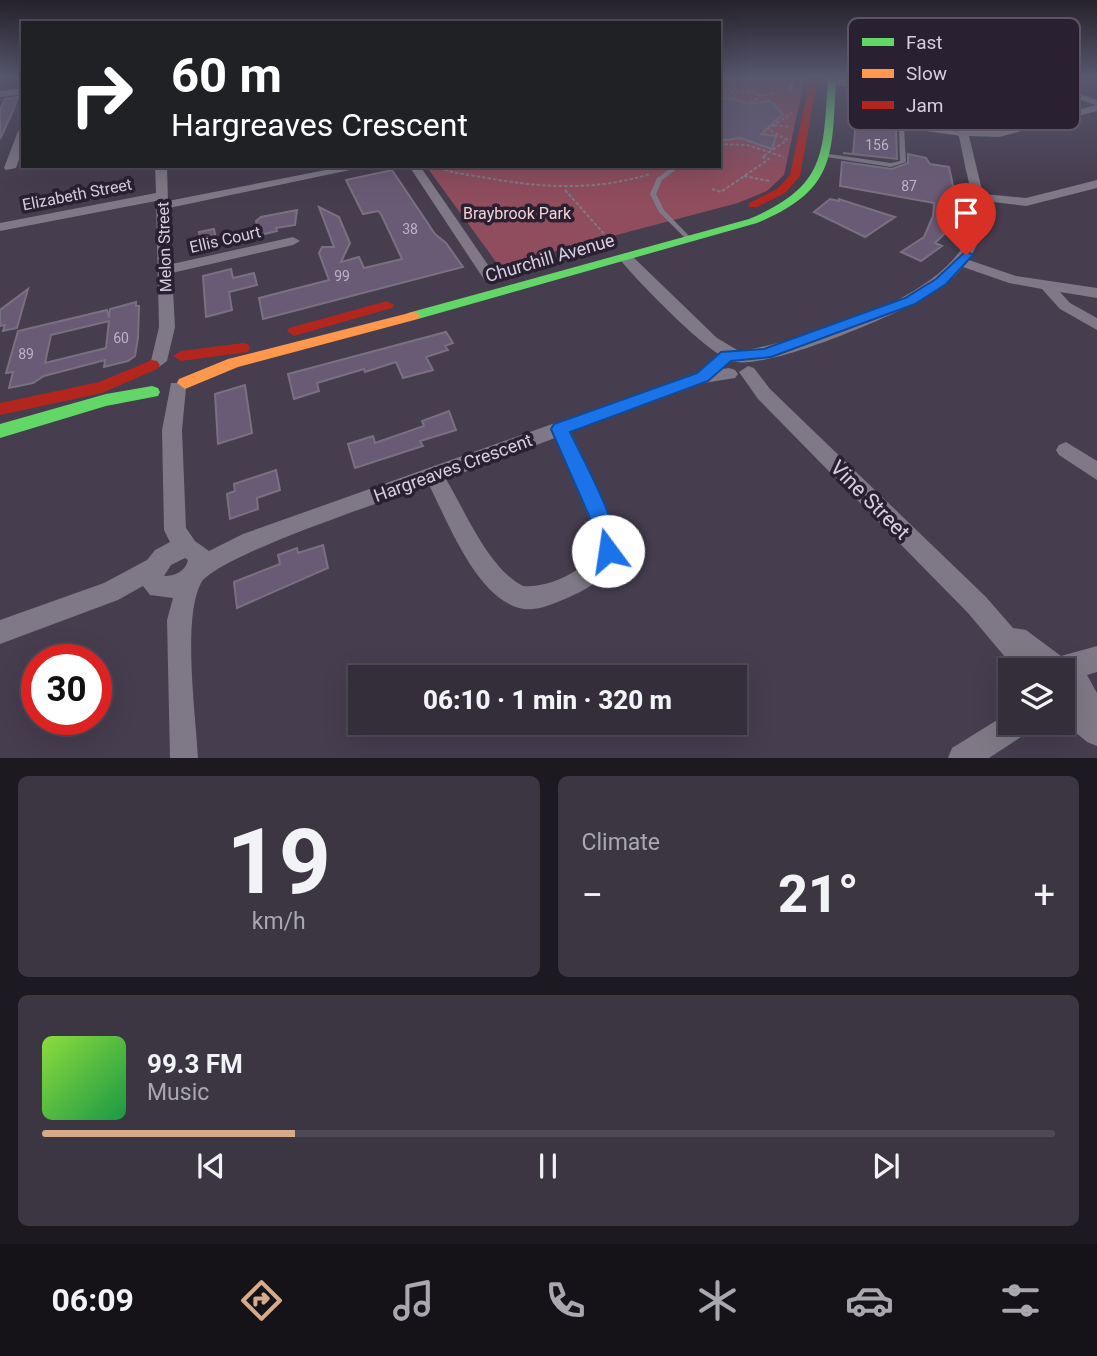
<!DOCTYPE html>
<meta charset="utf-8">
<style>
body{margin:0;font-family:Roboto,sans-serif;background:#3c3642;color:#f1f3f6;height:100vh;display:flex;flex-direction:column;font-size:26px;white-space:nowrap}
*{box-sizing:border-box;margin:0}
p{font-size:23px;color:#a9a8af}
.icon{flex:none;width:38px;height:38px;fill:none;stroke:currentColor;stroke-width:2;stroke-linecap:round;stroke-linejoin:round}
.map{position:relative;height:758px;overflow:hidden}
.details{display:flex;flex-direction:column;gap:18px;padding:18px;background:#1d1920;flex:1}
.details>*{flex:none}
.banner{position:absolute;left:21px;top:21px;width:700px;height:147px;border-radius:0px;box-shadow:0 7px 28px #0002,0 0 0 2px #4e4a55;background:#202124;color:#fff;overflow:hidden}
.controls{position:absolute;left:998px;top:658px;display:grid;gap:14px}
.controls a{display:grid;place-items:center;width:77px;height:77px;border-radius:0px;background:#342e3b;box-shadow:0 7px 28px #0002,0 0 0 2px #4e4a55;font-size:35px}
.speed{position:absolute;left:21px;top:644px;display:flex;gap:14px;font-size:35px;font-weight:700;text-align:center}
.speed>*{display:grid;place-content:center;width:91px;height:91px;border-radius:50%;background:#342e3b;box-shadow:0 7px 28px #0002,0 0 0 2px #4e4a55;line-height:1}
.speed .limit{border:10px solid #d22;background:#fff;color:#111}
.pin{position:absolute;display:grid;place-items:center;width:60px;height:60px;color:#fff;margin:-72px -30px;border-radius:50% 50% 50% 0;rotate:-45deg;box-shadow:0 0 7px #0007}
.pin .icon{rotate:45deg}
.me{position:absolute;width:77px;margin:-38px;rotate:346deg;stroke-linejoin:round;filter:drop-shadow(0 0 5px #0008)}
.turn{display:flex;align-items:center;gap:24px;height:147px;padding:0 35px;font-size:32px}
.turn .icon{width:91px;height:91px;stroke-width:2.5}
.turn b{display:block;font-size:49px;line-height:60px}
.big{font-size:52px;font-weight:800;line-height:1.1}
.details .tile{flex:1;display:flex;flex-direction:column;justify-content:center;gap:10px;min-width:0;padding:0 24px;border-radius:10px;background:#3c3642}
.details .dial{align-items:center;gap:0}
.dial b{font-size:91px;line-height:1}
.song{display:flex;align-items:center;gap:21px}
.cover{width:84px;height:84px;border-radius:10px;background:linear-gradient(135deg,hsl(90 70% 55%),hsl(140 70% 35%))}
.played{height:7px;border-radius:4px;background:linear-gradient(90deg,#d6ab8b 25%,#4e4a55 25%)}
.keys{display:flex;justify-content:space-around;direction:ltr}
.heat{display:flex;justify-content:space-between;align-items:center;font-size:38px;direction:ltr}
.details .tiles{flex:1;display:grid;gap:18px;grid-template-columns:1fr 1fr}
.tile:last-child{grid-column:span 2}
.trip{position:absolute;left:348px;top:665px;width:399px;height:70px;border-radius:0px;background:#342e3b;box-shadow:0 7px 28px #0002,0 0 0 2px #4e4a55;font-weight:800;line-height:70px;text-align:center}
.tab-bar{display:flex;height:112px;justify-content:space-around;align-items:center;background:#151218;color:#a9a8af}
.tab-bar .icon{width:49px;height:49px}
.tab-bar .current{color:#d6ab8b}
.tab-bar b{font-size:32px;color:#f1f3f6}
.map>svg:first-child{display:block}
</style>
<div class="map">
<svg width="1097" height="758" viewBox="0 0 1097 758">
<rect width="100%" height="100%" fill="#463d4f"/>
<!-- green -->
<path fill="#8f4d5e" d="M719 77H805L784 175 767 191 738 203 499 266 426 166H719Z"/>
<!-- building -->
<path fill="#695b75" stroke="#797180" stroke-width="2" fill-rule="evenodd" d="M847 89 868 91 867 105 883 108 896 116V121L877 118 871 123 896 129 897 159 843 153 853 154 857 108 851 107 848 102Z
M18 97 12 113 0 139V110L5 99Z
M728 98 751 104 769 101 774 104 783 114 761 134 776 136 772 149 740 138 719 141V100Z
M908 154 926 158 930 164 949 167 955 195 954 224 935 243 942 246 921 261 901 252 924 237 933 216 934 203 840 186 842 162 892 169 908 163Z
M392 170 435 234 446 243 463 267 263 319 259 298 329 280 319 253 322 247H334L319 207 339 217 350 243 341 262 359 257 364 268 402 259 381 214 378 211 363 214 346 180Z
M830 199 839 201V199L895 217 865 237 814 212Z
M297 210 295 225 276 228 277 231 260 235 256 221 261 217Z
M214 229 217 246 202 249 199 232Z
M231 269 233 278 254 273 257 285 229 292 232 310 206 317 203 276Z
M28 289 17 328 3 331 5 325 0 326V310Z
M136 302V306H139L138 338 135 356 128 361 104 367 105 360 44 376 33 383 9 388 13 372 6 373 18 331 107 310 109 318 110 309ZM109 321 106 348 45 363 51 335Z
M446 332 453 343 445 346 448 350 426 357 433 370 403 378 396 362 365 372 364 369 317 383 319 391 294 399 288 374Z
M245 385 252 433 218 444 215 394Z
M449 411 456 430 420 441 423 446 355 468 348 444 373 436 375 443 424 426 422 421Z
M276 470 280 490 257 498 258 509 230 519 227 494 235 491 234 484Z
M323 545 328 568 237 608 234 582 280 564 278 555 297 548 298 553Z"/>
<g fill="none" stroke-linecap="round" stroke-linejoin="round">
<!-- path -->
<path stroke="#7f7886" stroke-width="2" stroke-dasharray="3.5 2" stroke-linecap="butt" d="M719 77 723 78
M728 90 729 83 733 81
M719 91 753 92
M761 96 734 81 783 78
M750 103 761 96 778 93
M774 125 791 127
M719 144 747 145 784 157
M434 166C451 173 469 175 487 178 543 188 595 191 650 174
M744 176 769 181
M712 189 721 192 769 159 762 157 787 140 768 129 792 113
M565 190 614 245"/>
<!-- lane -->
<path fill="#7f7886" fill-rule="evenodd" d="M791 77H804L815 80 813 81 795 78 792 91 790 92 788 91Z
M885 87 889 88V106L903 112 904 125 962 132 965 134 962 136 904 128 906 162 891 167 820 156 819 155 822 153 891 163 900 161 899 127 874 123 877 121 899 124V114L885 107Z
M674 166H681L662 180 656 194 664 210 691 238 692 239 689 241 687 240 659 212 650 194 657 178Z"/>
<!-- street -->
<path fill="#7f7886" fill-rule="evenodd" d="M1016 77H1029L1097 100V111L999 137 969 136 983 194 1026 198 1097 180V188L1026 206 985 201 984 231 969 260 1016 276 1097 288V298L1060 292 1070 303 1097 318V330L1060 309 1042 289 1009 283 963 267C953 279 940 289 926 297 893 316 765 372 731 361 707 353 635 279 618 257L625 253 630 254 717 338 739 351C803 341 949 299 970 231 976 212 971 193 967 174 963 160 959 123 949 114 925 93 888 92 858 87 848 86 836 86 828 81L832 78 902 88 912 83 927 81 943 84 956 92 937 100 956 110 967 130 999 131 1096 105ZM927 86 944 91 929 97 912 90Z
M23 88V94L0 97V91Z
M23 128V147L16 168 6 170 4 168 18 131Z
M155 166H167L168 201 346 166H369L169 208 172 264 293 237 300 241 293 245 172 273 175 327 167 361 159 367 151 361 159 327 156 201 0 231V223L156 193Z
M409 166H420L497 278 495 281H485Z
M748 366 754 368 770 389 986 597 1013 628 1026 630 1061 656 1097 646V672L1087 675 1097 693V746L1087 742 1062 721V691L1067 692 1062 686V670H1016L968 613 758 399 739 372Z
M729 368 735 370 738 374 735 378 704 383 571 432 611 518 619 551C608 577 591 588 565 599 552 604 538 611 524 609 478 602 448 522 429 485 391 499 216 556 201 583 182 619 196 715 198 758H170L167 620 173 598 150 595 143 586 118 600 0 644V620L104 583 147 560 155 550 170 542 164 530 162 430 171 383H183L186 388 182 430 186 528 195 541 209 551 243 534 696 373ZM555 438 589 518 597 551C582 572 549 588 523 586 489 569 465 511 446 479ZM185 558 188 560C185 572 175 576 164 576L171 565Z
M1066 442 1097 461V480L1059 455 1056 450 1059 445Z
M1010 712V723H1031L1027 733 989 758H948L952 748Z"/>
<!-- fast -->
<path fill="#63d668" fill-rule="evenodd" d="M828 77H836C832 155 837 190 757 223L418 319H408L406 316 408 313 749 219C827 186 823 154 828 77Z
M152 386 158 388 160 392 158 396 106 406 0 438V424L106 394Z"/>
<!-- slow -->
<path fill="#ff974d" fill-rule="evenodd" d="M413 312 418 313 420 316 418 319 238 367 185 389 177 383 179 379 228 359Z"/>
<!-- jam -->
<path fill="#b3261e" fill-rule="evenodd" d="M810 77H818L800 176 785 193 757 207H749V203L777 189 790 175Z
M387 301 394 305 392 308 294 336 287 331 289 328Z
M243 343 248 344 250 348 248 352 181 361 173 356 181 351Z
M152 360 157 361 160 365 157 369 102 393 0 415V403L99 382Z"/>
</g>
<!-- sky -->
<linearGradient id="sky" x2="0" y2="1"><stop stop-color="#26222b"/><stop offset="0.42" stop-color="#57576e"/><stop offset="1" stop-color="#57576e" stop-opacity="0"/></linearGradient>
<rect width="1097" height="183" fill="url(#sky)"/>
<!-- route -->
<path fill="#1a73e8" stroke="#114b97" stroke-width="2" d="M966 251 973 255 946 284 915 304 771 357 731 361 708 381 570 432C581 456 626 535 615 558L608 561 601 558 590 518 551 429 554 424 697 373 721 352 764 349 905 298 936 279Z"/>
<g text-anchor="middle" stroke-width="7" stroke-linejoin="round" paint-order="stroke">
<!-- number labels -->
<g font-size="14" fill="#bcb1c7">
<text x="877" y="150">156</text>
<text x="909" y="191">87</text>
<text x="410" y="234">38</text>
<text x="342" y="281">99</text>
<text x="121" y="343">60</text>
<text x="26" y="359">89</text>
</g>
<!-- far-street labels -->
<g font-size="16" fill="#d7cee2" stroke="#292131">
<text transform="translate(77 194) rotate(-11)" y="6">Elizabeth Street</text>
<text transform="translate(225 239) rotate(-13)" y="6">Ellis Court</text>
<text transform="translate(164 247) rotate(-92)" y="6">Melon Street</text>
</g>
<!-- far-park labels -->
<g font-size="16" fill="#f2d3d8" stroke="#292131">
<text x="517" y="219">Braybrook Park</text>
</g>
<!-- street labels -->
<g font-size="18" fill="#d7cee2" stroke="#292131">
<text transform="translate(550 258) rotate(-16)" y="6">Churchill Avenue</text>
<text transform="translate(453 468) rotate(-20)" y="6">Hargreaves Crescent</text>
</g>
<!-- near-street labels -->
<g font-size="21" fill="#d7cee2" stroke="#292131">
<text transform="translate(870 500) rotate(45)" y="7">Vine Street</text>
</g>
</g>
<!-- legend -->
<rect x="848" y="18" width="232" height="112" rx="10" fill="#292131" stroke="#5d5566" stroke-width="2"/>
<rect x="862" y="38" width="32" height="8" fill="#63d668"/>
<rect x="862" y="69" width="32" height="9" fill="#ff974d"/>
<rect x="862" y="101" width="32" height="8" fill="#b3261e"/>
<g font-size="19" fill="#d7cee2">
<text x="906" y="49">Fast</text>
<text x="906" y="80">Slow</text>
<text x="906" y="112">Jam</text>
</g>
</svg>
<div class="controls">
<a><svg class="icon" aria-label="layers" viewBox="0 0 24 24"><path d="M12 4l9 5-9 5-9-5zM3 14l9 5 9-5"/></svg></a>
</div>
<div class="speed"><div class="limit">30</div></div>
<div class="pin" style="left:966px;top:255px;background:#d93025"><svg class="icon" aria-label="arrive" viewBox="0 0 24 24"><path d="M6 21V4h12l-3 4 3 4H6"/></svg></div>
<svg class="me" style="left:608px;top:551px" viewBox="-20 -20 40 40"><circle r="19" fill="#fff"/><path d="M0-13L10 11 0 6-10 11z" fill="#1a73e8"/></svg>
<div class="trip">06:10 · 1 min · 320 m</div>
<div class="banner">
<div class="turn"><svg class="icon" aria-label="right" viewBox="0 0 24 24"><path d="M7 20v-9h11M14 6l5 5-5 5"/></svg><div><b>60 m</b>Hargreaves Crescent</div></div>
</div>
</div>
<section class="details">
<div class="tiles">
<div class="tile dial"><b>19</b><p>km/h</p></div>
<div class="tile"><p>Climate</p>
<div class="heat"><a>−</a><b class="big">21°</b><a>+</a></div>
</div>
<div class="tile">
<div class="song"><i class="cover"></i><div><b>99.3 FM</b><p>Music</p></div></div>
<div class="played"></div>
<div class="keys"><svg class="icon" aria-label="previous" viewBox="0 0 24 24"><path d="M18 5L8 12l10 7zM5 5v14"/></svg><svg class="icon" aria-label="pause" viewBox="0 0 24 24"><path d="M8 5v14M16 5v14"/></svg><svg class="icon" aria-label="next" viewBox="0 0 24 24"><path d="M6 5l10 7-10 7zM19 5v14"/></svg></div>
</div>
</div>
</section>
<nav class="tab-bar">
<b>06:09</b>
<svg class="icon current" aria-label="directions" viewBox="0 0 24 24"><path d="M12 3l9 9-9 9-9-9zM9 14v-3h6M13 9l2 2-2 2"/></svg>
<svg class="icon" aria-label="music" viewBox="0 0 24 24"><path d="M9 18V5l10-2v13"/><circle cx="6" cy="18" r="3"/><circle cx="16" cy="16" r="3"/></svg>
<svg class="icon" aria-label="phone" viewBox="0 0 24 24"><path d="M5 4h4l2 5-3 2q2 4 5 5l2-3 5 2v4C11 20 4 13 5 4z"/></svg>
<svg class="icon" aria-label="climate" viewBox="0 0 24 24"><path d="M12 3v18M4 7l16 10M4 17L20 7"/></svg>
<svg class="icon" aria-label="car" viewBox="0 0 24 24"><path d="M5 17H2v-5l4-1 3-4h7l3 4 3 1v5h-3M9 17h6M6 11h13"/><circle cx="7" cy="17" r="2"/><circle cx="17" cy="17" r="2"/></svg>
<svg class="icon" aria-label="filters" viewBox="0 0 24 24"><path d="M4 7h16M4 17h16"/><circle cx="9" cy="7" r="2"/><circle cx="15" cy="17" r="2"/></svg>
</nav>
